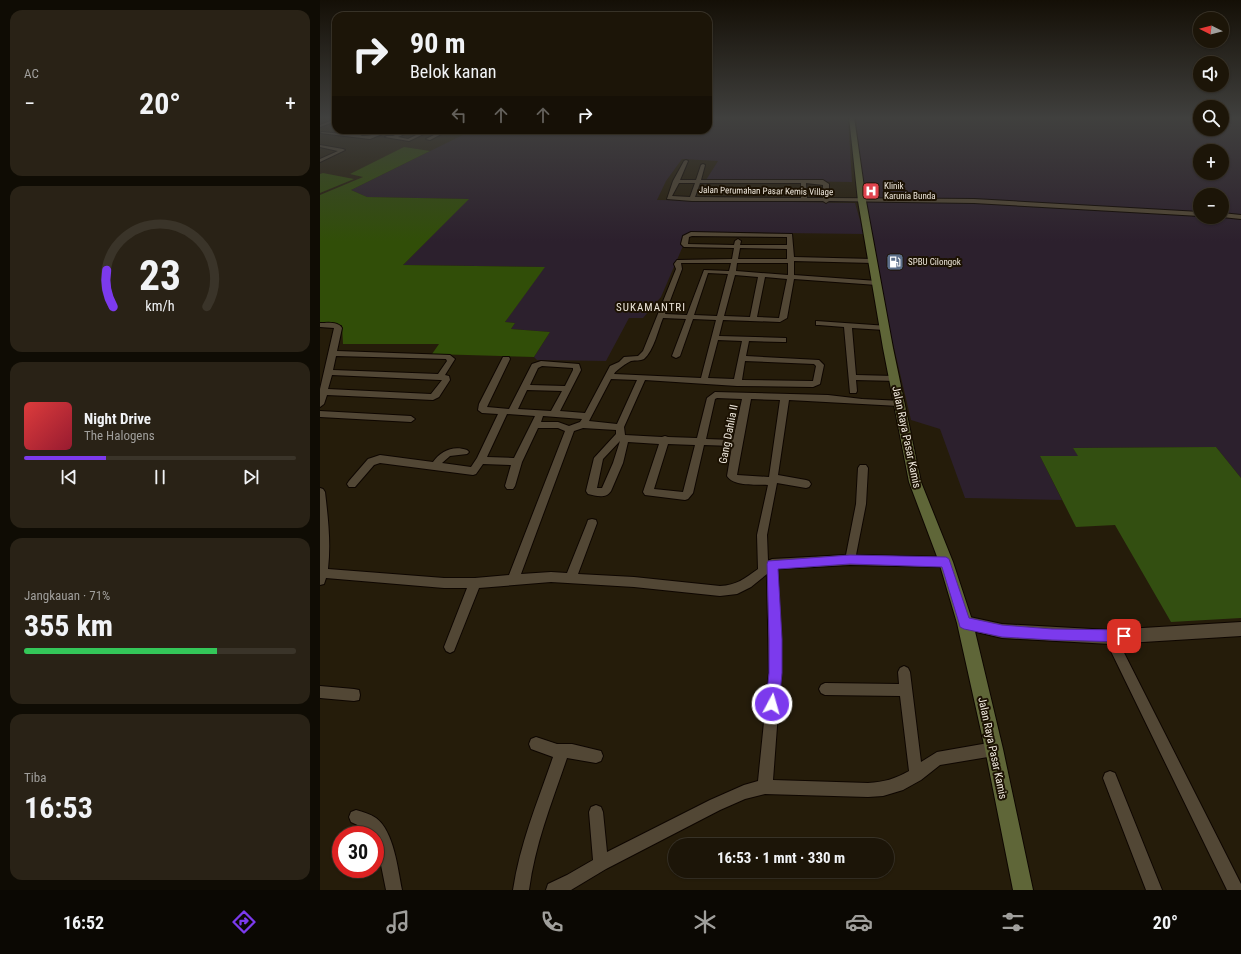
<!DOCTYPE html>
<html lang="id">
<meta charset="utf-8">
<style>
body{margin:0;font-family:"Roboto Condensed",sans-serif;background:#292216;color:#f1f3f6;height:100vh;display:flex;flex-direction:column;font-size:15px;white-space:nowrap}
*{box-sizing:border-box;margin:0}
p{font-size:13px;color:#a09f9c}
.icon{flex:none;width:22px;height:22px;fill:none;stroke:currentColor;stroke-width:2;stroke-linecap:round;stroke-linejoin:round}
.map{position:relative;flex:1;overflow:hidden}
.details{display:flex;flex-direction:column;gap:10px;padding:10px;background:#0f0c04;width:320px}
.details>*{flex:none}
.top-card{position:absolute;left:12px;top:12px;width:380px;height:122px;border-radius:12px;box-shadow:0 1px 3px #0004,0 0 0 1px #3a3429;background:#1c1508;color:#f1f3f6;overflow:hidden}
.needle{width:26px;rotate:276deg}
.buttons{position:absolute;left:873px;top:12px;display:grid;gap:8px}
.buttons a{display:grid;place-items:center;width:36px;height:36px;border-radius:50%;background:#1c1508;box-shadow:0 1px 3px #0004,0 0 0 1px #3a3429;font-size:20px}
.speed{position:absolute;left:12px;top:826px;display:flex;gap:8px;font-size:20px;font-weight:700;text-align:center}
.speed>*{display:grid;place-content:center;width:52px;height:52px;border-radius:50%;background:#1c1508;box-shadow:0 1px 3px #0004,0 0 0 1px #3a3429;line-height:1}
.speed .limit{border:6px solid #d22;background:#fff;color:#111}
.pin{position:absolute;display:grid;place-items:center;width:34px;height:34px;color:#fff;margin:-17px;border-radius:8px;box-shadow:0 2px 6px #0006}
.me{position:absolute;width:44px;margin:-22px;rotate:6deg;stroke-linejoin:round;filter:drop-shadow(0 0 3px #0008)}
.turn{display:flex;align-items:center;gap:14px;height:84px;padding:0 12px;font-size:18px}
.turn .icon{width:52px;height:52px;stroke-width:2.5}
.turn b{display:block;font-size:28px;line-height:34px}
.lanes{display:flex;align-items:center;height:38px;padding:0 12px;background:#0003;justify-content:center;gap:20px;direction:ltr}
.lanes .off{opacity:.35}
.big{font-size:30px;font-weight:700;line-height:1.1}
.details .widget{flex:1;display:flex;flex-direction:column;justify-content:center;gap:6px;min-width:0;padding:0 14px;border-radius:12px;background:#292216}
.details .dial{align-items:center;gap:0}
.dial svg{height:104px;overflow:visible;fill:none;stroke:#3a3429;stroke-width:7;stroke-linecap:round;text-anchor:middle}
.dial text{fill:#f1f3f6;stroke:none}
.song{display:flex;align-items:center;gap:12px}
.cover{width:48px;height:48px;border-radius:6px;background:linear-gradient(135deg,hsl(0 70% 55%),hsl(350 70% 35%))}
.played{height:4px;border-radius:2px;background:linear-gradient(90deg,#7c3aed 30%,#3a3429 30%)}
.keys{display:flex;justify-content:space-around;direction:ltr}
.heat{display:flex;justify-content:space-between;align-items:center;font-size:22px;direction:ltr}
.charge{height:6px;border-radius:3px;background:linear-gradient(90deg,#34c759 71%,#3a3429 0)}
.trip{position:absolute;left:348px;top:838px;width:226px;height:40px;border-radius:20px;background:#1c1508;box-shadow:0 1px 3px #0004,0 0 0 1px #3a3429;font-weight:700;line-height:40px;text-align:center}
.dock{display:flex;height:64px;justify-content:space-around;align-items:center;background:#0b0803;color:#a09f9c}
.dock .icon{width:28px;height:28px}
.dock .selected{color:#7c3aed}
.dock b{font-size:18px;color:#f1f3f6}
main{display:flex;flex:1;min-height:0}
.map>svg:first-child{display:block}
</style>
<main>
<section class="details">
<div class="widget"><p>AC</p>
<div class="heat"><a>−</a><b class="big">20°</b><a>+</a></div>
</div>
<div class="widget dial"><svg viewBox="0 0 100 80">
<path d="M14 69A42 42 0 1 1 86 69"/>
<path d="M14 69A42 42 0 0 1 9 41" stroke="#7c3aed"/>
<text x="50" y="56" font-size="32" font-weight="700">23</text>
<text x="50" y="72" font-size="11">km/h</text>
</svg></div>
<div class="widget">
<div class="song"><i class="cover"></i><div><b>Night Drive</b><p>The Halogens</p></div></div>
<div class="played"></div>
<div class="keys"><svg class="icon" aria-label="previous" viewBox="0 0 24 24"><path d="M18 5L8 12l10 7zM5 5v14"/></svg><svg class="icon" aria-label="pause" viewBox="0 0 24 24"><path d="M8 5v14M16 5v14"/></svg><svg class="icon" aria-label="next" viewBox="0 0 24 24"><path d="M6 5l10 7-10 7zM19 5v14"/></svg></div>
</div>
<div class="widget"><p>Jangkauan · 71%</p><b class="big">355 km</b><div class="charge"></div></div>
<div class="widget"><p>Tiba</p><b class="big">16:53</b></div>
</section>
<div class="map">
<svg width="921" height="890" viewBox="0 0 921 890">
<rect width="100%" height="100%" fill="#251c0a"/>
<!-- industrial -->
<path fill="#2c202d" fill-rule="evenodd" d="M388 117H528L532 182 386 180 398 161 362 159 346 181 337 200 535 203 544 234 369 232 341 297 323 318H309L286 361 217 360 214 357 230 332 191 329 195 323 185 322 224 267 83 265 148 199 47 197 31 190 153 130H388Z
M536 117H880V129H902V117H921V478L896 447 753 448 759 456H720L742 500 645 498 620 429 591 420 570 331 542 182ZM880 151H902V173H880ZM880 195H902V217H880Z"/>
<!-- green -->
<path fill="#314e08" d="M84 147 110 151 31 190 47 197 149 199 83 265 225 267 185 322 195 323 191 329 230 332 214 357 112 354 119 344H23L22 325 0 324V195L43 177 30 174Z
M3 173 34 179 0 193V174Z"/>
<!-- forest -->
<path fill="#334f11" d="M896 447 921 478V618L851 622 795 525 756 527 720 456H758L753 448Z"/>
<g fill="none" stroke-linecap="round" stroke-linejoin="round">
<!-- minor casing -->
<g stroke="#0e0600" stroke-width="2">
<path id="minor" d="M16 119V121L0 127V125Z
M46 130H52L40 136C55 137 59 130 72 130L50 139 0 133 2 132 34 135Z
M87 130H93L78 137 88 139 107 130H112L89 141 65 137 67 136H73Z
M124 130H129L110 140 106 139Z
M0 145 23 149 25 150 0 162V159L18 151 0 147Z
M366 160 368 161 360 180H376L381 165 383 164 385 165 381 180H503L509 184V198L654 199 880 212V216L654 203 509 201 506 203 503 201H372L347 199 353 181 364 161ZM359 183H375L370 197 352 196ZM380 183H481V198L375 197ZM486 183 503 185V198H487Z
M902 213 921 215V219L902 217Z
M371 232 472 234 474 257 553 259 556 261 553 263 474 261V275L557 281 560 283 557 285 474 279 467 318 460 322 403 320 399 336 466 338V342H463L429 341 426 356 499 360 504 365 500 384 493 387 417 386 325 380 304 427 305 435 342 437 345 436 348 437 377 438 387 398 395 392 508 395 542 399 582 401 583 403 579 406 469 400 458 475 486 480 489 481 491 484 489 487 486 488 457 483 447 535 448 561 452 559 526 555 536 504 538 468 540 465H546L548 468 546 504 536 555 626 557 630 559 631 562 630 565 626 567 530 565 458 569 461 673 453 780 548 783C564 782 575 779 589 771L580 696 505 695 501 693 499 689 501 685 505 683 579 684 578 672 580 668 584 666 588 668 590 672 601 762 617 752 674 742 679 744 681 749 679 754 674 756 620 765 601 780 583 790 563 796 548 797 445 794 425 799 400 810 286 869 251 890H226L228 884 247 875 273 860 269 812 271 807 276 805 281 807 283 812 287 852 390 800 424 785 438 781 449 673 447 574 431 587 417 594 400 596 314 587 231 582 159 588 134 651 130 653 126 651 124 647 147 588H124L6 578 4 584 0 585V488L3 489 5 492C8 518 11 543 8 569L124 578H155L189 575 245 431 238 428H218L202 462 195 486 193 489H187L185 486 191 465 163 464 156 474 153 475 60 463 54 465 35 487H29L27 484 29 481 48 459 60 455 113 462C121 451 133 445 147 450L149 452 147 454 130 456 122 463 151 467 157 458 178 414 162 413 158 410 159 404 183 357H189L190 359 167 407 189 409 212 364 221 361 259 364 261 370 240 411 265 413 290 366 299 362 304 357 318 356 323 351 356 269 354 264 357 260 412 259 414 248 364 247 361 244 363 236ZM372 236 467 237V245H420L421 241 418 239 415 241 414 245 368 244 369 237ZM420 248 467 249V259H418ZM361 263H411L409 271 384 270 367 315 345 314 362 269ZM417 263H468V275L416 271ZM388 273 408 274 397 316 374 315ZM415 275 438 277 430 317 404 316ZM445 277 467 279 459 318 437 317ZM343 318 366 319 352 356 356 358 360 356 373 319 396 320 381 378 294 374C296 370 308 362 311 361 316 360 320 361 324 359 334 350 338 330 343 318ZM398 340 422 341 414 379 388 378ZM425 361 494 364 496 366 493 381H492L422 380ZM222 366 253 368V370L245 386 210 385 218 368ZM291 379 317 380 297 424 269 421ZM207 390 242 391 231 411 198 409ZM397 398 422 399 413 440 386 439 395 399ZM431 399 460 400 449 477 417 475ZM187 414 215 416 194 458 167 457ZM223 416 262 419 260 422 249 426 238 422H221ZM263 428 296 430V434L274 458 266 491 268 494C276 496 286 499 291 491L303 463 308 442 339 444 323 492 325 495 365 500 368 499 373 493 384 445 412 446 407 476C414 487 436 484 448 485L437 535 438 569C424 579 417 585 400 586L314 577 258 574 277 523 276 520 272 519 268 520 267 523 247 573 231 572 201 574 254 431ZM300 441 293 463 282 488H277L283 459ZM348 444 375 445 363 492 334 489Z
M496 321 568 326 569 328 565 330 532 328 536 375 574 376 578 379 577 381 536 380 537 391 536 393H530L524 327 499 325H496Z
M0 323C7 323 18 321 22 328L17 351 130 355 135 359 125 375 129 376 130 380 119 397 113 400 7 395 4 404 0 407V389L14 328 0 327ZM16 356 126 359 127 361 118 374 13 370ZM12 375 120 380H122L111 394 8 389Z
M0 411 91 416 95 419 91 422 0 417Z
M790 631 794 633 921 884V890H907L786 641 784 637 786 633Z
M0 686 34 689 39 690 40 695 39 700 34 701 0 698Z
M216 737 237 744H252L281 751 283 756 281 761 276 763 247 758C232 802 215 844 209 890H193C200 843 218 801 233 757L211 749 209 744 211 739Z
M790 771 795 773 842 890H826L783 778 785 773Z
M36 810C43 812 50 814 56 818 74 831 78 870 82 890H66L55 835H52L44 828 31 822 29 817 31 812Z"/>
</g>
<!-- tertiary casing -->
<g stroke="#0e0600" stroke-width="2">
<path id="tertiary" d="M645 616 682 624 790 630 921 622V636L790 644 682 638 640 628 638 623 640 618Z"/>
</g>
<!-- secondary casing -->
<g stroke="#0e0600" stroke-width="2">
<path id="secondary" d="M529 117H534L546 201 573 348 601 482 633 562 653 623 683 749 713 890H693L665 749 637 623 619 562 589 482 563 348 538 201Z"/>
</g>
<!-- minor -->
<use href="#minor" fill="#524735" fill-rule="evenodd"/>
<!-- tertiary -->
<use href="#tertiary" fill="#524735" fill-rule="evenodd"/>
<!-- secondary -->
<use href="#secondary" fill="#5f6638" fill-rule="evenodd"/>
</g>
<!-- sky -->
<linearGradient id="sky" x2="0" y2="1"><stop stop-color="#140f06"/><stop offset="0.49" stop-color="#40403e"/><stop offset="1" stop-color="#40403e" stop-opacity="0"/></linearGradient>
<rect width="921" height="241" fill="url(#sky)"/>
<!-- route -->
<path fill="#7c3aed" stroke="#51269a" d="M530 555 626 557 629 559 649 618 682 625 732 629 804 630 809 632 810 636 809 640 804 642 732 640 682 637 644 629 640 627 639 623 622 567 530 564 458 569 462 639V673L459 704 457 708 452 710 448 708 446 704 449 673V639L447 564 448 561Z"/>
<!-- icons -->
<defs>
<g id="hospital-square" transform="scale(0.9)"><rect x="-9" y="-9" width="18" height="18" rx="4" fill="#e0444e" stroke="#1c1203"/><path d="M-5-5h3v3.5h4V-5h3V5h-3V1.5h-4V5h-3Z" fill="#fff"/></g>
<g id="fuel-square" transform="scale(0.9)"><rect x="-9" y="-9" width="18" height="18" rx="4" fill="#5c6f8a" stroke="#1c1203"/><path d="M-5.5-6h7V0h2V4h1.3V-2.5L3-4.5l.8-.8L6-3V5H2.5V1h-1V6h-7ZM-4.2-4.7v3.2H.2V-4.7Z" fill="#fff"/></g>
</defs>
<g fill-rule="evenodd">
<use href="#hospital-square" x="551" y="191"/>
<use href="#fuel-square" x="575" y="262"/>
</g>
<g text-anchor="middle" stroke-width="4" stroke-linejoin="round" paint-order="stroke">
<!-- far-poi labels -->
<g font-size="9" fill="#efe8dd" stroke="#1c1203" text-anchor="start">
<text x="564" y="189">Klinik<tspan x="564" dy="10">Karunia Bunda</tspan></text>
<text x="588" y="265">SPBU Cilongok</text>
</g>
<!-- far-street labels -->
<g font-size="9" fill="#efe8dd" stroke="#1c1203">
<text transform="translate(446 191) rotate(1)" y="3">Jalan Perumahan Pasar Kemis Village</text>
</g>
<!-- far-quarter labels -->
<g font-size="11" letter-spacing="1" fill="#efe8dd" stroke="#1c1203">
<text x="331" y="311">SUKAMANTRI</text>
</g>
<!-- street labels -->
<g font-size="11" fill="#efe8dd" stroke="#1c1203">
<text transform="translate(408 434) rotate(-79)" y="4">Gang Dahlia II</text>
<text transform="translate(587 437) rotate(78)" y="4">Jalan Raya Pasar Kamis</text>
<text transform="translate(673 748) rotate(78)" y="4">Jalan Raya Pasar Kamis</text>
</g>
</g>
</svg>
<div class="buttons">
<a><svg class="needle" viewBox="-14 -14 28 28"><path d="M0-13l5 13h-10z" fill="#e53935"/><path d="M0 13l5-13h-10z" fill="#a09f9c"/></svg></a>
<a><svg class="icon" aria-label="sound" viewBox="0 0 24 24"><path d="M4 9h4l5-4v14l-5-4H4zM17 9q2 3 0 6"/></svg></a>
<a><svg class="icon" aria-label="search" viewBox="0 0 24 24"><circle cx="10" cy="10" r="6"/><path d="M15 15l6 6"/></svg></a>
<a>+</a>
<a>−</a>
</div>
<div class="speed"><div class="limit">30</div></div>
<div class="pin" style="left:804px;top:636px;background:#d93025"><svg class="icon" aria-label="arrive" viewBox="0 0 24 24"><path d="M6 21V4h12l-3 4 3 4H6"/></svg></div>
<svg class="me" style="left:452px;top:704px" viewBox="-20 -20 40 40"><circle r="17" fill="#7c3aed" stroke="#fff" stroke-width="3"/><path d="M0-11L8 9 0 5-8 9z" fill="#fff"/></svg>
<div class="trip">16:53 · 1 mnt · 330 m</div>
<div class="top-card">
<div class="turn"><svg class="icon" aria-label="right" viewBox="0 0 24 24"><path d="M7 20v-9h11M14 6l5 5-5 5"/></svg><div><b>90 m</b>Belok kanan</div></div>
<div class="lanes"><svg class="icon off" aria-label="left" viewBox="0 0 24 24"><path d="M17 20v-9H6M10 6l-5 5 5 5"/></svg><svg class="icon off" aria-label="ahead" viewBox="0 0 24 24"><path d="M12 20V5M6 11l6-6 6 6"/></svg><svg class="icon off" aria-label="ahead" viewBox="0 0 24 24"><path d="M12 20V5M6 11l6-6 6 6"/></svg><svg class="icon" aria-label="right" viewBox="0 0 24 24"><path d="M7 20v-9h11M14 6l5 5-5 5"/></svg></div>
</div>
</div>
</main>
<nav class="dock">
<b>16:52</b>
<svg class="icon selected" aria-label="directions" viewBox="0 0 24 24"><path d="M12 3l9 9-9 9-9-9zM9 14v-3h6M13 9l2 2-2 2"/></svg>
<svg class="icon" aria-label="music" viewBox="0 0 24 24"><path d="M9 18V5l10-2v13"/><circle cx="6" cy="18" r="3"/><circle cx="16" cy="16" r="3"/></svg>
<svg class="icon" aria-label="phone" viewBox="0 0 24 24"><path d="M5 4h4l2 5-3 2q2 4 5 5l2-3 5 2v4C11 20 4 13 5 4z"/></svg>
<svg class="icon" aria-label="climate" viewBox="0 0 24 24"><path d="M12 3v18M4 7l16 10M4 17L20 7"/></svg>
<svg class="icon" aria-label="car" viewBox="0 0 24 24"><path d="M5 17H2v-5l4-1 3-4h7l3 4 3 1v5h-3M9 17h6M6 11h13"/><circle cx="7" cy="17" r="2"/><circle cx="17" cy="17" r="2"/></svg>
<svg class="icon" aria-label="filters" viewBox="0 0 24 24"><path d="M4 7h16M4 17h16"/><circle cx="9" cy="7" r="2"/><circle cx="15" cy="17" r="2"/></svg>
<b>20°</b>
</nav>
